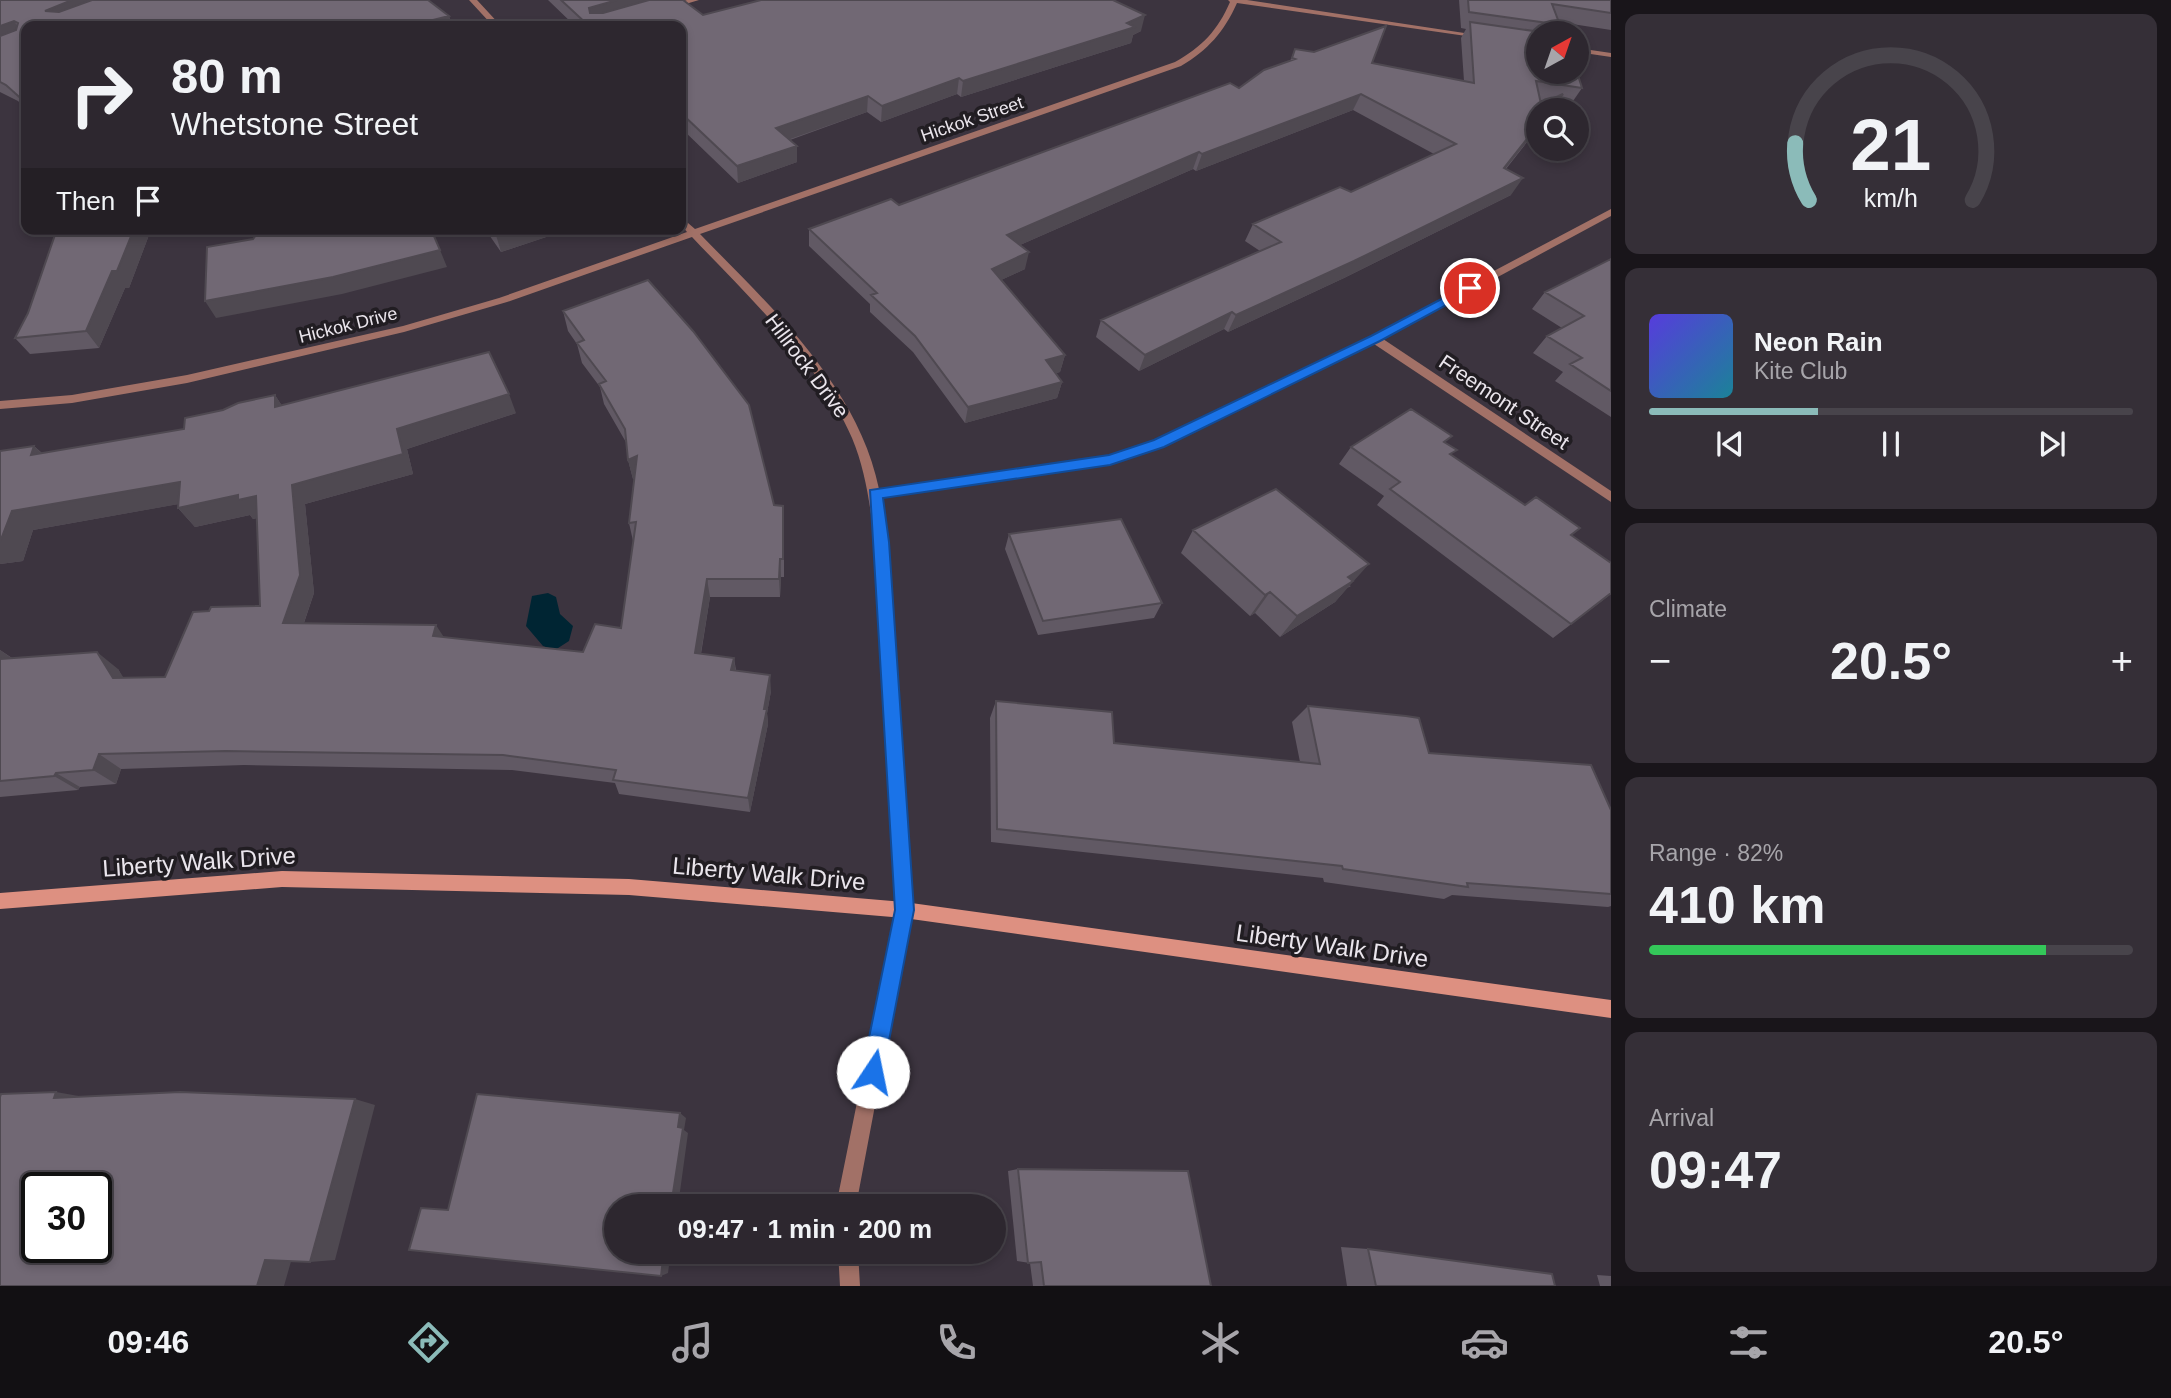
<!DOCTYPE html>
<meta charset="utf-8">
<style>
body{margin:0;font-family:Arial,sans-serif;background:#352f37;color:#f1f3f6;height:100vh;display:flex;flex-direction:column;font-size:26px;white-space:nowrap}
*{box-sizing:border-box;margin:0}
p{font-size:23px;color:#a7a5aa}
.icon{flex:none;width:38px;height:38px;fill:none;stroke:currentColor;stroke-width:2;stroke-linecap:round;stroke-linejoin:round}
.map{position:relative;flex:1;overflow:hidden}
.panel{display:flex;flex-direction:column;gap:14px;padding:14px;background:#19151a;width:560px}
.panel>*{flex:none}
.hud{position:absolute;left:21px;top:21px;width:665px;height:214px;border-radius:14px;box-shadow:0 4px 10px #0003,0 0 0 2px #48444b;background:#2d272f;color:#f1f3f6;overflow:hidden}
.needle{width:46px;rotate:40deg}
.tools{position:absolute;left:1526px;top:21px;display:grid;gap:14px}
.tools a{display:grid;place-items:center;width:63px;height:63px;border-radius:50%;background:#2d272f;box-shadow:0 4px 10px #0003,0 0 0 2px #48444b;font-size:35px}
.speed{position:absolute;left:21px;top:1172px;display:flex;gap:14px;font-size:35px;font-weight:700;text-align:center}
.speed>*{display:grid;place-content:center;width:91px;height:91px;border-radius:50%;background:#2d272f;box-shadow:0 4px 10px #0003,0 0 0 2px #48444b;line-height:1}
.speed .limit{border:4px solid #111;border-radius:10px;background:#fff;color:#111}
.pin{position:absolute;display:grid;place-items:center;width:60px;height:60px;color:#fff;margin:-30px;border:4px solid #fff;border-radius:50%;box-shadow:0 2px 7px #0007}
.me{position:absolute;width:77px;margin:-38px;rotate:11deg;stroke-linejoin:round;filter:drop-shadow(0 0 5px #0008)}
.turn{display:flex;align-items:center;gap:24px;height:147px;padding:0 35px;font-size:32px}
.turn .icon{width:91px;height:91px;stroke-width:2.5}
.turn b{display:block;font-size:49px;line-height:60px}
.then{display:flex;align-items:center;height:66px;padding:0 35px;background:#0003;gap:14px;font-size:26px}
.big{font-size:52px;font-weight:700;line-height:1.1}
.panel .tile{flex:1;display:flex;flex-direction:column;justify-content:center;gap:10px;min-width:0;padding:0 24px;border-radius:14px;background:#352f37}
.panel .dial{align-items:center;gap:0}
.dial svg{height:182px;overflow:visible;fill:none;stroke:#48444b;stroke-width:7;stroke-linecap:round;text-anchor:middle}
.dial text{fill:#f1f3f6;stroke:none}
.song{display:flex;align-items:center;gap:21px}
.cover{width:84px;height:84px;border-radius:10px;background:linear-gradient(135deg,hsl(250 70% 55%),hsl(190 70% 35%))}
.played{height:7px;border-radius:4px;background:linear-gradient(90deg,#8bbbb9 35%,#48444b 35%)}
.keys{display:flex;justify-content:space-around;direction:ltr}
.heat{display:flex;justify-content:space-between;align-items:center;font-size:38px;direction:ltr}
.charge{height:10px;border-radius:5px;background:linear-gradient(90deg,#34c759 82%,#48444b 0)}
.trip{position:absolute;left:604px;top:1194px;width:402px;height:70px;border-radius:35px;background:#2d272f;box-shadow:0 4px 10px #0003,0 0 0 2px #48444b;font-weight:700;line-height:70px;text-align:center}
.tab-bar{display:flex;height:112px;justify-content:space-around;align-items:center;background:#121013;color:#a7a5aa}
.tab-bar .icon{width:49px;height:49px}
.tab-bar .on{color:#8bbbb9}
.tab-bar b{font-size:32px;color:#f1f3f6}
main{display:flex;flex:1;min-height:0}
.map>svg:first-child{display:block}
</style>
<main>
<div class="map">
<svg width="1611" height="1286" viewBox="0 0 1611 1286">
<rect width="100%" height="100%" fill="#3c343f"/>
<!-- water -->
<path fill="#002533" d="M548 593 556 597 560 614 573 626 569 641 555 650 543 646 526 626 532 596Z"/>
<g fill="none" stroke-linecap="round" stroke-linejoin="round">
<!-- street -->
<path fill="#a27167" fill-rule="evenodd" d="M469 0H477L501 26H493Z
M687 0H699L669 9 665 7Z
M1228 0H1247L1484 36 1480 38 1237 3C1224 32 1208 50 1181 66L700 234C771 307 858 386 879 489L1109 456 1155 440 1371 336 1611 209V216L1383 339 1611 491V502L1374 344 1163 446 1114 463 881 498 887 542 912 910 856 1206H836L896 910 875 542C870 507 866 471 852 438 821 365 746 294 692 237L507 302 404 332 187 383 72 403 0 409V401L72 395 187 375 403 326 499 298 687 232 681 225V217L695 229 1175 62C1202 47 1218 30 1230 2Z
M1577 48 1611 53V57L1577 52Z
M838 1251H858L860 1286H840Z"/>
<!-- secondary -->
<path fill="#dd9081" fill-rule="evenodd" d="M282 871 629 879 904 902 1611 1000V1018L904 918 629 895 282 887 0 909V893Z"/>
</g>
<!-- wall -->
<path fill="#615964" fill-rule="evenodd" d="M0 0 449 16 452 26H26V109L18 101 0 92Z
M548 0H683L703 15 1141 31 1133 35 1131 43 961 97 957 94 881 122 867 112 790 140 797 146V162L738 183 681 128V26H575Z
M1459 0H1611V30L1559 22 1582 88 1571 104 1558 102 1552 110H1538V128L1506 169 1511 195 1344 278 1228 332 1224 329 1139 371 1096 337 1101 320 1260 251 1245 241 1253 224 1351 192 1434 154 1353 110 1196 171 1193 169 1020 245 1025 269 1001 280 1065 355 1060 372 1056 373 1062 382 1057 398 965 423 913 352 870 312V304L809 246V229L899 205 1239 88 1290 61 1295 49 1464 81 1461 38 1466 29 1461 28ZM1540 100 1548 101 1541 104Z
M485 229H570L501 252Z
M149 235 129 288H125L99 348 30 354 15 338 28 313Z
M1611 259V417L1555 381 1563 372 1533 353 1547 336 1562 328 1532 309 1545 292Z
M563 311 774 505 784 524V577H781L780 597H710L701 654 734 658 736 670 771 691 767 713 768 724 750 812 619 794 615 783 512 770 244 765 121 769 116 784 80 787 78 790 0 797V650L12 658 118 669 123 678 165 677 209 611 260 606 257 518 253 519 250 515 195 527 178 508V504L33 530 23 561 0 564V451L34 446 42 453 184 429 223 410 275 395 282 406 516 413 407 449 413 474 305 504 314 593 304 623 583 652 621 628 633 541 629 523 634 479H633L628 460 627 444 604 404 600 387 582 363 577 344 568 331Z
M1446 443 1452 456 1572 536 1611 594 1553 638 1377 505 1384 496 1339 464 1351 447Z
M1193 530 1351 586 1347 588 1335 602 1280 637 1255 613 1250 616 1181 553Z
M1009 534 1162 603 1154 618 1038 635 1005 549Z
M996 701 1114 743 1300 762 1292 722 1308 706 1429 753 1611 810V906L1608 907 1452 895 1444 899 1324 882 1323 878 991 842 990 718Z
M1018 1169 1211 1286H1033L1030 1263 1017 1261 1008 1171Z
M1341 1247 1368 1249 1555 1286H1347Z
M1597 1275 1611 1276V1286H1600Z"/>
<!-- shaded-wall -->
<path fill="#4f4951" d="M72 0H120L56 26 45 11Z
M617 0H667L592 23 589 8Z
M1145 15 1141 31 1133 35 1131 43 961 97 963 81 1127 23Z
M449 16 452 26H409Z
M14 21 25 37 0 47V26Z
M959 78 957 94 881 122 882 106Z
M1361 94 1353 110 1196 171 1202 154Z
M868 96 867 112 776 144V128Z
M1538 125V128L1493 184 1504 168Z
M797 146V162L738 183 737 166Z
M1199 152 1193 169 1004 252 1007 235Z
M1523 178 1511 195 1344 278 1228 332 1236 315Z
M134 229H183L149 235 129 288H125L99 348 86 331 112 271Z
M514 229H570L501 252 496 235Z
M440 250 447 267 342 294 216 318 205 301Z
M1029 252 1025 269 988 286 992 269Z
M1232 312 1224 329 1139 371 1145 355Z
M1065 355 1060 372 1041 377 1046 360Z
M1062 382 1057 398 965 423 968 407Z
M509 394 516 413 407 449 413 474 305 504 314 593 298 640 283 623 292 485 397 429Z
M275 395 288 415 275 407Z
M34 446 54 465 31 455Z
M637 456 641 475 633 479 628 460Z
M180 482 196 501 33 530 23 561 0 564V542L12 511Z
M238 495 256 496 271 515 253 519 250 515 195 527 178 508Z
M780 559 781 577 780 597 779 579Z
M1369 564 1335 602 1280 637 1297 616 1348 577Z
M707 579 710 597 698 670 695 653Z
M1270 592 1255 613 1250 616 1265 595Z
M436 625 447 642 433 636Z
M0 650 17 662 0 669Z
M97 652 118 669 134 694 113 678Z
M734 658 736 675 731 670Z
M770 675 771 691 767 713 768 724 750 812 748 798Z
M99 754 121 769 116 784 93 770Z
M56 773 80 787 78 790 54 776Z
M56 1092 90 1098H54Z
M355 1099 375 1105 335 1260 310 1262Z
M680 1113 686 1118 684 1130 688 1133 678 1206H671L678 1127Z
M664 1251H671L668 1273 661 1276Z
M292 1258 284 1286H257L265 1260Z"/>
<!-- building -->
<path fill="#716874" stroke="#4f4951" stroke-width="2" fill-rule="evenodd" d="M0 0H72L45 11 59 12 92 0H428L449 16 409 26H26V103L6 85 0 82V36L16 30 18 23 14 21 0 26Z
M561 0H617L589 8 590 13H603L649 0H683L703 15 761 0H1113L1145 15 1127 23 1135 27 963 81 959 78 882 106 868 96 776 128 797 146 737 166 681 113V26H589Z
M1468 0H1611V13L1552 4 1563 33H1538V72H1577L1582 88 1536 81 1541 104 1563 94 1550 110H1538V125L1504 168 1523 178 1354 261 1236 315 1232 312 1145 355 1101 320 1281 242 1253 224 1340 187 1351 192 1456 144 1361 94 1202 154 1199 152 1007 235 1029 252 992 269 1065 355 1046 360 1062 382 968 407 915 336 871 295 877 293 809 229 891 199 899 205 1230 83 1239 88 1264 70 1295 59 1292 58 1295 49 1314 52 1386 26 1372 63 1474 83 1470 22 1548 33 1551 30 1548 23 1469 12Z
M57 229H134L117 271H112L86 331 15 338 28 313Z
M261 229H431L440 250 333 277 205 301 207 247 253 239Z
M492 229H514L496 235Z
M1611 259V391L1570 364 1582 358 1547 336 1584 316 1545 292Z
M648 280 693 331 749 405 774 505 783 506V559H780L779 579H707L695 653 734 658 731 670 770 675 764 709H767L748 798 613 780 616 770 503 755 226 751 99 754 93 770 56 773 54 776 0 781V659L97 652 113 678 165 677 193 612 209 611 211 607 260 606 256 496 238 500V495L178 508 180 482 12 511 0 542V451L34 446 31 455 184 429 185 418 223 410 238 403 275 395V407L489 352 509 394 397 429 403 454 292 485 300 575 283 623 436 625 433 636 583 652 595 624 621 628 636 522 629 523 637 456 628 460 625 429 599 384 606 381 577 343 584 340 563 311Z
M1411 409 1452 436 1444 442 1457 450 1450 454 1525 505 1536 497 1580 528 1571 535 1611 563V593L1571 624 1390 489 1400 482 1351 447Z
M1276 489 1369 564 1348 577 1353 581 1297 616 1270 592 1265 595 1193 530Z
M1121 519 1162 603 1043 621 1009 534Z
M996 701 1112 712 1114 743 1320 764 1308 706 1406 716 1419 718 1429 753 1591 765 1611 810V894L1467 883 1468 887 1343 869 1342 866 997 829Z
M56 1092 54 1098 180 1092 355 1099 310 1262 265 1260 257 1286H0V1097L1 1094ZM37 1188H96V1248H37Z
M477 1094 680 1113 678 1127 683 1128 671 1206H616V1251H664L661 1276 409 1250 421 1208 448 1210Z
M1018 1169 1188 1171 1211 1286H1044L1041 1262 1028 1263Z
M1368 1249 1552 1274 1555 1286H1376Z"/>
<!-- route -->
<path fill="#1a73e8" stroke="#114b97" stroke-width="2" d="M1470 284 1476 288 1474 290 1380 341 1164 447 1110 465 883 498 889 542 914 910 883 1072 880 1079 873 1082 865 1079 862 1072 895 910 870 490 1109 455 1154 440 1371 336Z"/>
<g text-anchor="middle" stroke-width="7" stroke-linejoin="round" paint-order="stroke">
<!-- far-street labels -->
<g font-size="18" fill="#eae5ec" stroke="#211d22">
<text transform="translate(972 119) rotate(-19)" y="6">Hickok Street</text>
<text transform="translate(348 325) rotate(-14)" y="6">Hickok Drive</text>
</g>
<!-- street labels -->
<g font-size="21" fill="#eae5ec" stroke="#211d22">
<text transform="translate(807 366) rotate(53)" y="7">Hillrock Drive</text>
<text transform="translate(1504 402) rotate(34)" y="7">Freemont Street</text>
</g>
<!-- near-street labels -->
<g font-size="24" fill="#eae5ec" stroke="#211d22">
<text transform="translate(199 862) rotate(-4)" y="8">Liberty Walk Drive</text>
<text transform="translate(769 874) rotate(5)" y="8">Liberty Walk Drive</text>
<text transform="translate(1332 946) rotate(8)" y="8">Liberty Walk Drive</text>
</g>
</g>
</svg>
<div class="tools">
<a><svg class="needle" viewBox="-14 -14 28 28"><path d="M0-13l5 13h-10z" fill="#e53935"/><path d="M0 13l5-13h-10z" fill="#a7a5aa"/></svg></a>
<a><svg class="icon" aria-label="search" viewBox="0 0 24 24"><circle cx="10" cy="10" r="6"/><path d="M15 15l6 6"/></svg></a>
</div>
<div class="speed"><div class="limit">30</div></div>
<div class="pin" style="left:1470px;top:288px;background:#d93025"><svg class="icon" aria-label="arrive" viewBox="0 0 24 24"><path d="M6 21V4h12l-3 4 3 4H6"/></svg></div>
<svg class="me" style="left:873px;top:1072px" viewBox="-20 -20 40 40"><circle r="19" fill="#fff"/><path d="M0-13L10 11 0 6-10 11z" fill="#1a73e8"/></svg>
<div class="trip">09:47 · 1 min · 200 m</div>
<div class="hud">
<div class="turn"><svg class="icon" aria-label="right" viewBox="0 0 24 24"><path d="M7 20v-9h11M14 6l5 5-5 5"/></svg><div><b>80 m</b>Whetstone Street</div></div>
<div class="then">Then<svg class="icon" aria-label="arrive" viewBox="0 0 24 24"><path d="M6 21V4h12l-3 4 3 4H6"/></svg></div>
</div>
</div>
<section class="panel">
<div class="tile dial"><svg viewBox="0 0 100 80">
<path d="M14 69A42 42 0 1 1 86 69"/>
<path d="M14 69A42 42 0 0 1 8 44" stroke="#8bbbb9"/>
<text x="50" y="56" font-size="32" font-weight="700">21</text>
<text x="50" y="72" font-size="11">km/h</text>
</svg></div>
<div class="tile">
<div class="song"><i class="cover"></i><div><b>Neon Rain</b><p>Kite Club</p></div></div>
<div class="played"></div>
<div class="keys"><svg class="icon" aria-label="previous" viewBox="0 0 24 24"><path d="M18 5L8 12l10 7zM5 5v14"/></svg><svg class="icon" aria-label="pause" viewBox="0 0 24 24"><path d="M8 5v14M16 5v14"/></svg><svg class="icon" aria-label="next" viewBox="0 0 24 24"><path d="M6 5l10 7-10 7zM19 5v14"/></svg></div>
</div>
<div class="tile"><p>Climate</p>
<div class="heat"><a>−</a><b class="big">20.5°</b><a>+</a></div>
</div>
<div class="tile"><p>Range · 82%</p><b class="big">410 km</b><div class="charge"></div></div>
<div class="tile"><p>Arrival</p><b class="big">09:47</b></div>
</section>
</main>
<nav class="tab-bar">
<b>09:46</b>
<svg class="icon on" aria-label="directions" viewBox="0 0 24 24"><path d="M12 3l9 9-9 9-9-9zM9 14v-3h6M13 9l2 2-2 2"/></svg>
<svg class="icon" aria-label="music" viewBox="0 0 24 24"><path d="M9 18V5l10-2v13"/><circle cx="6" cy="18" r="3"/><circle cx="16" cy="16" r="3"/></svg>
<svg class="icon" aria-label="phone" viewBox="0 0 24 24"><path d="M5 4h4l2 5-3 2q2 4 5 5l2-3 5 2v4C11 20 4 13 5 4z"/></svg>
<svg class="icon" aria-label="climate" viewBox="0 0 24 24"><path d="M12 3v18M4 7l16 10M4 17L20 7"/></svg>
<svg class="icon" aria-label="car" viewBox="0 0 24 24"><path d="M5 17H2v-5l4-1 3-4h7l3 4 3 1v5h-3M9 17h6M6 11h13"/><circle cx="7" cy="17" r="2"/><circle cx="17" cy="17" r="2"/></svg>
<svg class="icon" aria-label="filters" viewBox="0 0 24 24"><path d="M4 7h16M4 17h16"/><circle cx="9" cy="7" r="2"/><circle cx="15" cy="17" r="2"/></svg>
<b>20.5°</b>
</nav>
